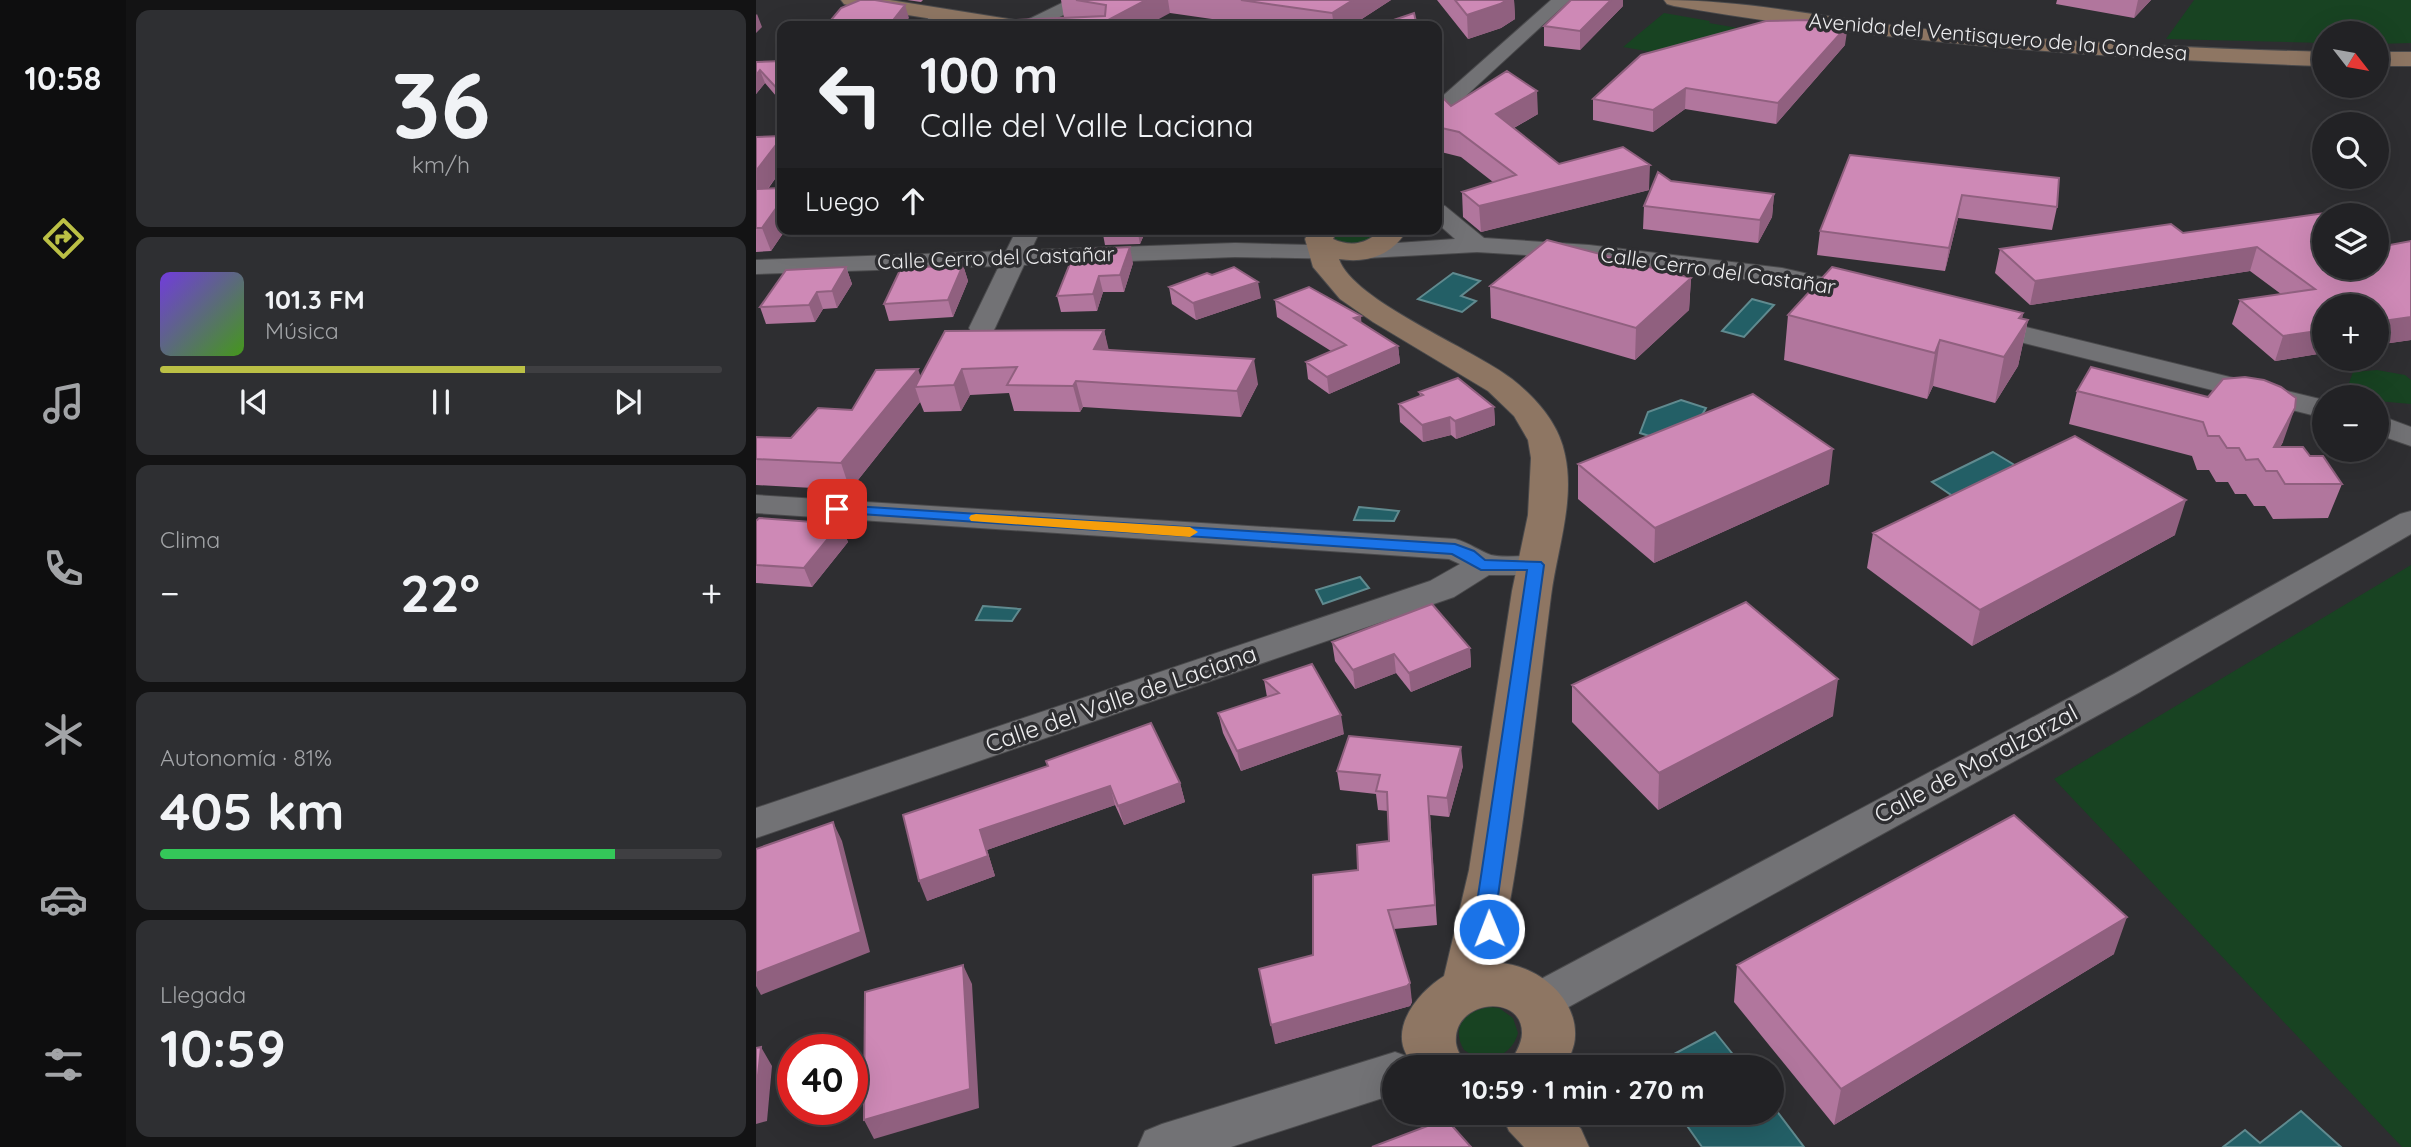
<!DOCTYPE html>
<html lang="es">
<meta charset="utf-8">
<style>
body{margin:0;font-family:Quicksand,sans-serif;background:#2e2f32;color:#f1f3f6;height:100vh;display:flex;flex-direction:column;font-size:26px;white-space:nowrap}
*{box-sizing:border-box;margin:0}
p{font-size:23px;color:#a2a4a7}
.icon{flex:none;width:38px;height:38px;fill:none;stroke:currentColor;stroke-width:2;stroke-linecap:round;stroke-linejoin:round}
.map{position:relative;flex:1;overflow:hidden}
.side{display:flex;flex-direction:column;gap:10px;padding:10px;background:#131314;width:630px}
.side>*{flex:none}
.hud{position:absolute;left:21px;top:21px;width:665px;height:214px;border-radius:14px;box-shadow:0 7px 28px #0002,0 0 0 2px #3f3f42;background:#222225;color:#f1f3f6;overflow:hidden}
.needle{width:46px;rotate:121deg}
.buttons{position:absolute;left:1556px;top:21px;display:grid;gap:14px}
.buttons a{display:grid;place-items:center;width:77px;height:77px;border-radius:50%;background:#222225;box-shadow:0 7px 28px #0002,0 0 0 2px #3f3f42;font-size:35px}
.speed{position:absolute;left:21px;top:1034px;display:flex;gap:14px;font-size:35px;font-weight:700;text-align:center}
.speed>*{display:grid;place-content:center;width:91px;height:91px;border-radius:50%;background:#222225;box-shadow:0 7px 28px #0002,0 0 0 2px #3f3f42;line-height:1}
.speed .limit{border:10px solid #d22;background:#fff;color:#111}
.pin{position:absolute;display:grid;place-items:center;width:60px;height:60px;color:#fff;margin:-30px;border-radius:14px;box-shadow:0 4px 10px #0006}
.me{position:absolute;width:77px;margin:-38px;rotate:359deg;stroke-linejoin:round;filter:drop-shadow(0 0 5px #0008)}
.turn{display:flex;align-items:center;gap:24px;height:147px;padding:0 28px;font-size:32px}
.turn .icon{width:91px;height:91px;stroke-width:2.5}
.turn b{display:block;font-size:49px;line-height:60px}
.then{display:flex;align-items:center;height:66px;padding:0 28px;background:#0003;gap:14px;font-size:26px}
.big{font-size:52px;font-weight:700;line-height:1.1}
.side .widget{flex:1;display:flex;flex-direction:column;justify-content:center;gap:10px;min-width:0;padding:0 24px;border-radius:14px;background:#2e2f32}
.side .dial{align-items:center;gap:0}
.dial b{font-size:91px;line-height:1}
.song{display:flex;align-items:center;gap:21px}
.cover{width:84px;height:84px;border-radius:10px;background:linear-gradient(135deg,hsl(260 70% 55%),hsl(100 70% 35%))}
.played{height:7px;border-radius:4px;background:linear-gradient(90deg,#bbc045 65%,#3f3f42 65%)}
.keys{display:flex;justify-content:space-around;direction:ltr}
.heat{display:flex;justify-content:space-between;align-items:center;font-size:38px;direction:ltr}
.charge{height:10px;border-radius:5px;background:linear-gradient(90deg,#34c759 81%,#3f3f42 0)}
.trip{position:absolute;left:626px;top:1055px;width:402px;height:70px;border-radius:35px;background:#222225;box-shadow:0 7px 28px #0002,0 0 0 2px #3f3f42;font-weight:700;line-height:70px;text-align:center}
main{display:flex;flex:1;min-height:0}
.tabs{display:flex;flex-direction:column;width:126px;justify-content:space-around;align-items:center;background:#0e0e0f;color:#a2a4a7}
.tabs .icon{width:49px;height:49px}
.tabs .on{color:#bbc045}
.tabs b{font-size:32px;color:#f1f3f6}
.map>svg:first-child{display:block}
</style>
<main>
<nav class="tabs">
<b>10:58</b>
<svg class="icon on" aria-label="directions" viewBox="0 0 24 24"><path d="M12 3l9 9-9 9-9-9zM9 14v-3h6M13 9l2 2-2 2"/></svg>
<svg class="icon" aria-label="music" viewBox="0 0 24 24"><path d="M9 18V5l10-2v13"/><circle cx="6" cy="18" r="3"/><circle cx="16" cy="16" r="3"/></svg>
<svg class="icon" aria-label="phone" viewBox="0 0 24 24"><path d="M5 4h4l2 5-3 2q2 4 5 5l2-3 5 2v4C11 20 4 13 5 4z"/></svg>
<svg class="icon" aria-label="climate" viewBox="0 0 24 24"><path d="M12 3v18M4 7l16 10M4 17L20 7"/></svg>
<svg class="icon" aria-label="car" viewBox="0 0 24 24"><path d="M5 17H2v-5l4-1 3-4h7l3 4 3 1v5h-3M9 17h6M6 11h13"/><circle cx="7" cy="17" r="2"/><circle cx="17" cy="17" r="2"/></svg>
<svg class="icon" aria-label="filters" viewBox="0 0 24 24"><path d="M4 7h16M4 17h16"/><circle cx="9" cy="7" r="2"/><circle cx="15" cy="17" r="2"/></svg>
</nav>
<section class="side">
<div class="widget dial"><b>36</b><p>km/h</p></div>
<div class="widget">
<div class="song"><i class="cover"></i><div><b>101.3 FM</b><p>Música</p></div></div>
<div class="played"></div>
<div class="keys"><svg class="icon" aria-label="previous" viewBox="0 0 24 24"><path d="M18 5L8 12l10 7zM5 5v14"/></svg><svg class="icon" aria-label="pause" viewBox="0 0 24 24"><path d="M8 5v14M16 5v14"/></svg><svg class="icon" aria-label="next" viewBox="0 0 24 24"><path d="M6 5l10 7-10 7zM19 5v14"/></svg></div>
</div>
<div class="widget"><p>Clima</p>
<div class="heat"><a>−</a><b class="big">22°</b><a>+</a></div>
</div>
<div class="widget"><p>Autonomía · 81%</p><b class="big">405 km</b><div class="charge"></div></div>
<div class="widget"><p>Llegada</p><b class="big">10:59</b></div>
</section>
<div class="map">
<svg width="1655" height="1147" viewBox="0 0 1655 1147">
<rect width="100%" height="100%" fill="#2e2e31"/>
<!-- green -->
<path fill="#184322" d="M1438 0H1655V43L1621 44 1620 33H1568V43L1410 39Z
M908 13 954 21 953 23 982 28 954 52 913 55 867 47Z
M586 229H612L617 235C607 246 590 247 578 238L579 233Z
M1621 370 1649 375 1655 380V404L1621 401 1620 397 1603 396 1593 383 1597 372Z
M1655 565V1147H1646L1298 779Z
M734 1007 743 1008 757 1018 762 1033C755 1059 728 1064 708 1050 694 1027 710 1010 734 1007Z"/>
<!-- water -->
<path fill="#235f66" stroke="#608a8f" stroke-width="2" d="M697 273 724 281 705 296 720 301 706 312 662 299Z
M996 299 1018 305 988 337 966 331Z
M925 400 950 408 939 427 912 442 884 433 892 412Z
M1237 452 1270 472 1207 503 1176 482Z
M603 507 643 511 638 521 598 520Z
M604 577 613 588 567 604 560 590Z
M227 606 264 609 256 621 220 620Z
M959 1032 987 1067H894Z
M1017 1106 1048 1147H946L922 1113H1017Z
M1545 1111 1585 1147H1467L1489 1130 1504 1143Z"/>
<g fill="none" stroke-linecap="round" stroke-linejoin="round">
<!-- street casing -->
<g stroke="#4a4a4c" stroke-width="2">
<path id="street" d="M312 0H335L287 26H264L267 22Z
M795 0H814L688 116 681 118V101Z
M183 10 192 15 185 26H167L177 11Z
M681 204 689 206 728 238 833 245 1026 268 1114 288 1118 293 1114 298 1105 301 1026 284 833 259 721 252 593 259 479 257 268 265 239 328 235 334 226 336 217 334 213 328 243 266 0 274V260L250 251 261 229H285L275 250 479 243 597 246 699 239 681 223Z
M1225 316 1568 400V418L1216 330 1212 324 1216 318Z
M1620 414 1655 427V446L1620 434Z
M0 495 699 539C712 542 727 553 735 555 753 559 773 553 792 558L797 565 792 572 780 575H733L698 597 0 838V808L674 581 704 564 693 559 0 513Z
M1655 511V534L1384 692 798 1015 782 1021 766 1015 760 1002 766 989 1358 674 1644 514Z
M639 1052 656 1058 660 1068H639V1094L475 1147H382L389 1131 406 1124Z"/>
</g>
<!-- secondary casing -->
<g stroke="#4a4a4c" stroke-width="2">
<path id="secondary" d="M85 0H134L259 20 267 21 270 26H221L95 6 88 4Z
M908 0C992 0 1076 19 1160 28 1296 42 1432 48 1568 52V66C1350 59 1134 43 918 6L911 4Z
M1620 52H1655V66H1620Z
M554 229H582L577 239C592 246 606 245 619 235L617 229H645L647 236C632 257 608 263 583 259 597 301 718 349 756 379 780 398 803 423 809 455 819 501 801 550 795 596 779 719 768 842 742 963 779 964 821 996 819 1036 819 1047 813 1058 808 1068H752C757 1056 766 1045 766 1033 766 992 696 1000 700 1043 701 1051 707 1060 711 1068H657C654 1061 649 1053 647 1046 640 1018 667 989 688 976L713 870 756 591 772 515 775 458 772 440 758 416 732 391 617 322 584 299 557 267 549 239Z
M745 1113H810L825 1129 833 1147H768L753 1131Z"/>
</g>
<!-- street -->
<use href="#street" fill="#727275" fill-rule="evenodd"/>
<!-- secondary -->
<use href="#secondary" fill="#8e7663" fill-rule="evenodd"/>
</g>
<!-- wall -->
<path fill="#b1769d" d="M151 0H167L165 2Z
M305 0H635L595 26H505L414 13 308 18Z
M681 0H758L759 19 745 28 712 39Z
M1301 0H1395L1378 18 1300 4Z
M867 6 824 50 788 46V26Z
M1089 45 1020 124 929 109 897 132 837 120V99Z
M26 61V103L9 83 0 94V62Z
M681 96 695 106 782 114 758 128 803 164 893 190 725 232 707 217 706 192 737 182 705 157 681 151Z
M26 136V169L12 189 26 229H30L15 251 0 252V137Z
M1094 155 1301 207 1296 230 1202 218 1189 271 1061 255 1064 231Z
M915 181 1018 194 1016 217 1002 243 887 229 888 206Z
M1583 211 1655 340 1620 345V306H1568V353L1519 361 1476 324 1484 300 1525 294 1494 271 1274 305 1239 273 1244 249 1427 233Z
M346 229H393L391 235 387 237 384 244 349 245Z
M315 261 377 263 368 292H347L341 311 305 312 301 296Z
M207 265 212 281 197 317 133 321 128 304Z
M90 267 96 284 81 308 67 309 59 322 10 324 4 307Z
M935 278 933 310 879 360 735 318 734 286Z
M413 287 505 298 440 320 416 304Z
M519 300 605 316V323L642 346 644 363 573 394 552 379 550 362 575 351 521 317Z
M1267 313 1266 319 1272 320 1262 366 1239 403 1177 386 1171 399 1028 360 1032 315Z
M348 330 352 350 502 384 485 417 327 407 324 412 258 411 253 393 214 395 205 411 168 412 164 402 94 490 0 485V437L35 438 165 377Z
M1321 391 1527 442 1524 447 1554 456 1586 484 1572 518 1517 519 1509 506H1498L1490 494H1479L1472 482H1460L1453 470H1441L1436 456 1313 424Z
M663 392 738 407 739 425 700 439 695 435 667 442 644 422 643 404 664 396Z
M822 464 1073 484 898 563 822 499Z
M0 521 84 524 92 542 56 587 0 583Z
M1117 533 1419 535 1216 646 1111 568Z
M576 642 714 648 715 667 655 692 640 673 599 689 579 661Z
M508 680 588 734 485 771 467 733 462 713 511 697Z
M816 685 1077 716 902 810 816 722Z
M707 766 693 817 674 815 681 925 638 929 656 1002 654 1006 519 1044 557 955 602 870 633 841 632 811 622 810 620 794 584 790 581 771Z
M292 767 424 783 429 802 368 825 359 805 231 850 239 876 171 901Z
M1358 954 1078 1125 978 1002 981 965Z"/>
<!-- shaded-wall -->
<path fill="#90607f" d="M390 0H412L414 13 390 26H341Z
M597 0H635L595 26H578L576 13Z
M751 0H758L759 19 745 28 712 39 711 15Z
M855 0H867V6L824 50V31Z
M1382 0H1395L1378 18Z
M149 5 153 18 146 26H128Z
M1 14 6 27 0 33V15Z
M1092 25 1089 45 1020 124 1022 103Z
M4 70 9 83 0 94V75Z
M930 88 929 109 897 132V110Z
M781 91 782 114 740 138V114Z
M26 137V169L0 204V171Z
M894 165 893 190 725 232 723 206Z
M1018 194 1016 217 1002 243 1004 220Z
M1206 195 1202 218 1189 271 1193 248Z
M26 200V229H30L15 251 6 228Z
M381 229H393L391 235 387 237 384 244Z
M374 247 377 263 368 292 364 275Z
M1501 247 1494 271 1274 305 1279 281Z
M207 265 212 281 197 317 192 300Z
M90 267 96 284 81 308 76 291Z
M343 276 347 292 341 311 337 294Z
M935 278 933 310 879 360 880 328Z
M502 282 505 298 440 320 437 303Z
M61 292 67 309 59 322 53 305Z
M1267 313 1262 335 1272 320 1262 366 1239 403 1248 357 1263 318Z
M605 316 606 332 598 318Z
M1655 317V340L1620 345V322Z
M348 330 354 355 338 349Z
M1568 330V353L1519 361 1527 336Z
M1184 340 1177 386 1171 399 1179 353Z
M642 346 644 363 573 394 571 377Z
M498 359 502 384 485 417 481 391Z
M162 369 168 386 159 387 164 402 94 490 85 463Z
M206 369 214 395 205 411 198 385Z
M320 381 327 407 324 412 317 386Z
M738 407 739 425 700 439 699 421Z
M1539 408 1527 442 1511 471 1518 447Z
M694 417 695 435 667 442 666 425Z
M1077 449 1073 484 898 563 899 528Z
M1430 500 1419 535 1216 646 1224 610Z
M84 524 92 542 56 587 48 568Z
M714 648 715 667 655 692 653 673Z
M638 654 640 673 599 689 597 670Z
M1082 679 1077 716 902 810 903 773Z
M585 715 588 734 485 771 481 751Z
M705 747 707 766 693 817 691 798Z
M424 783 429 802 368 825 362 806Z
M354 786 359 805 231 850 239 876 171 901 163 881 224 830Z
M77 822 86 841 114 952 5 995 0 986V973Z
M1371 917 1358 954 1078 1125 1085 1089Z
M207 965 216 984 223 1108 118 1139 108 1120Z
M654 983 656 1002 654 1006 519 1044 515 1025Z
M5 1047 16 1066 11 1121 0 1124V1094Z"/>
<!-- building -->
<path fill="#ce89b6" stroke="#90607f" stroke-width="2" d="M104 0H119L149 5 134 24 128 26H70L85 8Z
M320 0H390L341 26H196L198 23 349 16 350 5Z
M485 0H597L576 13Z
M699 0H751L744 4 711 15Z
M815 0H855L824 31 788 26Z
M658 13 661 26H620Z
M1050 20 1092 25 1022 103 930 88 897 110 837 99 885 55 1010 21Z
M26 61V94L4 70 0 75V62Z
M751 71 781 91 740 114 803 164 867 147 894 165 723 206 706 192 760 175 703 132 681 127V96H685L695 106Z
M26 136V137L0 171V137Z
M1094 155 1303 178 1301 207 1206 195 1193 248 1064 231Z
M902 172 915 181 1018 194 1004 220 888 206Z
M26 188V200L6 228H0V189Z
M1583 211 1589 215H1568V268H1620V236L1634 245 1655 241V317L1620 322V306H1568V330L1527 336 1484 300 1559 289 1501 247 1279 281 1244 249 1415 224 1427 233Z
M791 240 935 278 880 328 734 286Z
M374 247 364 275 343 276 337 294 301 296 315 261H334L339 249Z
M207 265 192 300 128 304 145 268Z
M90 267 76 291 61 292 53 305 4 307 30 270Z
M478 267 502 282 437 303 413 287 451 273 456 275Z
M1076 267 1267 313 1263 318 1272 320 1248 357 1184 340 1179 353 1032 315Z
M553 287 605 316 598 318 642 346 571 377 550 362 590 345 519 300Z
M348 330 338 349 498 359 481 391 320 381 317 386 251 385 261 367 206 369 198 385 159 387 189 331Z
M1335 367 1452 397 1467 379 1489 377 1508 380 1525 387 1540 398 1539 408 1518 447H1547L1554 456H1567L1586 484H1529L1521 471H1510L1502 459 1490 460 1483 448H1471L1463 436H1452L1447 422 1321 391Z
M162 369 85 463 0 459V437L35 438 62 408 96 410 120 370Z
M702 378 738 407 699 421 694 417 666 425 643 404 667 395 663 392Z
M997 394 1077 449 899 528 822 464Z
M1319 436 1430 500 1224 610 1117 533Z
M3 518 84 524 48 568 0 565V521Z
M990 602 1082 679 903 773 816 685Z
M676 604 714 648 653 673 638 654 597 670 576 642Z
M556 664 585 715 481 751 462 713 523 693 508 680Z
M395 723 424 783 362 806 354 786 224 830 232 856 163 881 147 815 292 766 290 761Z
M593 736 705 747 691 798 672 796 679 905 632 910 654 983 651 986 515 1025 503 969 557 955V875L602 870 601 845 633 841 631 792 620 791 624 775 581 771Z
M1258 815 1371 917 1085 1089 981 965Z
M77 822 105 932 0 973V849Z
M207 965 214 1089 108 1120 109 992Z
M5 1047 0 1094V1048Z
M690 1119 715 1147H616Z"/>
<!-- route -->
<path fill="#1a73e8" stroke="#114b97" stroke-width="2" d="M81 505 699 544 718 551 729 560 785 562 788 565 742 896 743 929 740 935 733 937 725 935 722 929V896L771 570H725L696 554 75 512 73 509Z"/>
<!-- slow -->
<path fill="#f59e0b" d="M220 514 434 527 442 532 434 537 215 521 213 518 215 515Z"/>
<g text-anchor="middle" stroke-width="7" stroke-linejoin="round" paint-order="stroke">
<!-- far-street labels -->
<g font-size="21" fill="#ededef" stroke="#2e2e31">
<text transform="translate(1242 37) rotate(5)" y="7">Avenida del Ventisquero de la Condesa</text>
<text transform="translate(240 258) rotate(-2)" y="7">Calle Cerro del Castañar</text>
<text transform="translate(962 271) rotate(8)" y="7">Calle Cerro del Castañar</text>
</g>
<!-- street labels -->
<g font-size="24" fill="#ededef" stroke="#2e2e31">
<text transform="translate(365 699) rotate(-19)" y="8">Calle del Valle de Laciana</text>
<text transform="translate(1220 764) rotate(-28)" y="8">Calle de Moralzarzal</text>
</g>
</g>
</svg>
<div class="buttons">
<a><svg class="needle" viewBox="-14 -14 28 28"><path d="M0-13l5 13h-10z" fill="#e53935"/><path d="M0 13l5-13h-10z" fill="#a2a4a7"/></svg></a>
<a><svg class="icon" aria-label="search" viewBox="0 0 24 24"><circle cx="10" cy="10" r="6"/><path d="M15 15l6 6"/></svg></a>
<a><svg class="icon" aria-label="layers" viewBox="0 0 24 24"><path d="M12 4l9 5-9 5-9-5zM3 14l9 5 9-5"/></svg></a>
<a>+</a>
<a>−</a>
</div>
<div class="speed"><div class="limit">40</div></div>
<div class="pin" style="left:81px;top:509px;background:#d93025"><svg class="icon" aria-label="arrive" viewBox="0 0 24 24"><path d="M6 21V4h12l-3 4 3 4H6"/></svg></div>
<svg class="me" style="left:733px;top:929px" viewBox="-20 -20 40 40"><circle r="17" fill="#1a73e8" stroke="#fff" stroke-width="3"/><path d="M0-11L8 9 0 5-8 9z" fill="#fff"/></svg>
<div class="trip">10:59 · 1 min · 270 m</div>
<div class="hud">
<div class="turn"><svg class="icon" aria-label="left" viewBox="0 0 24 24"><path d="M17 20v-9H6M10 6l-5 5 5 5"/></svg><div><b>100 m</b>Calle del Valle Laciana</div></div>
<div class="then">Luego<svg class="icon" aria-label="ahead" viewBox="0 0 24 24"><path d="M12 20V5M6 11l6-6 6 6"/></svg></div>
</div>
</div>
</main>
